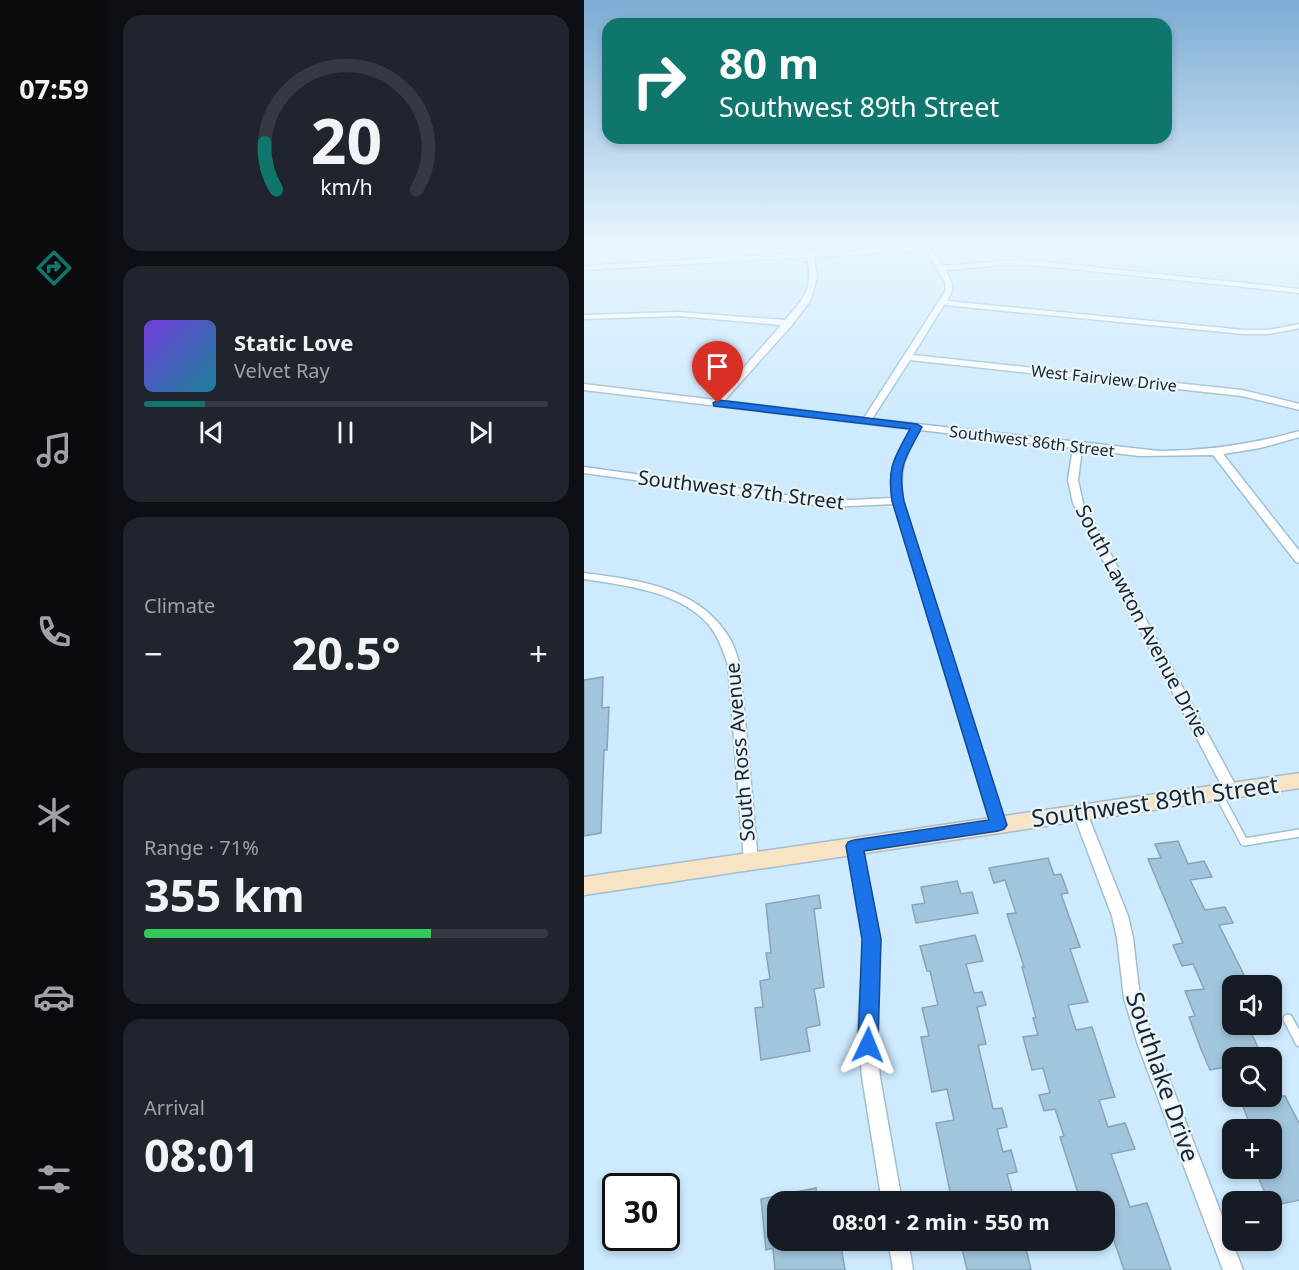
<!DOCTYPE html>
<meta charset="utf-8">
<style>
body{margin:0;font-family:"Noto Sans",sans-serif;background:#20242c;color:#f1f3f6;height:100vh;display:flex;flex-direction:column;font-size:22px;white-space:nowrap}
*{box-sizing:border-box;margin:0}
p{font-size:20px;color:#9ea1a6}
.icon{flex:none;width:33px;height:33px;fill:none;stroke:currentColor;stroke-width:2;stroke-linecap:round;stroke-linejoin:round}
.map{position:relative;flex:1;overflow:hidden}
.sheet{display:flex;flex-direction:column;gap:15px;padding:15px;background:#0d0f14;width:476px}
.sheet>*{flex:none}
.banner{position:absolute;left:18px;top:18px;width:570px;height:126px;border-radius:18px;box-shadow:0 3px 9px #0003;background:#0f766e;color:#fff;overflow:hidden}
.buttons{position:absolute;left:638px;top:975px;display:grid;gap:12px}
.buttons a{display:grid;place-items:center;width:60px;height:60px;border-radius:12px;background:#171b24;box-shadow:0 3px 9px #0003;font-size:30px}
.speed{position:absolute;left:18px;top:1173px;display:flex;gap:12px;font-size:30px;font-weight:700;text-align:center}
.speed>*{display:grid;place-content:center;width:78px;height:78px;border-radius:50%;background:#171b24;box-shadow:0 3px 9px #0003;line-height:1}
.speed .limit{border:3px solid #111;border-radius:9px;background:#fff;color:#111}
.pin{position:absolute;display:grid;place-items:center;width:51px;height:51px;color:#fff;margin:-62px -26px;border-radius:50% 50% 50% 0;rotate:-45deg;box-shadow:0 0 6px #0007}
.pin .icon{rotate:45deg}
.me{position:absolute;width:66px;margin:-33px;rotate:2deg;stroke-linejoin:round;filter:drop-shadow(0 0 4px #0008)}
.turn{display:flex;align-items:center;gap:21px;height:126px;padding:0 18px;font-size:27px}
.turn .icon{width:78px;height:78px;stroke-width:2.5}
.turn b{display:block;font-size:42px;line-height:51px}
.big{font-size:45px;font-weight:700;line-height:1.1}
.sheet .widget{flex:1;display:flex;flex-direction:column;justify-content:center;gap:9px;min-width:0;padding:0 21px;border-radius:18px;background:#20242c}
.sheet .dial{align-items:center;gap:0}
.dial svg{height:156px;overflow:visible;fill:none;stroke:#363941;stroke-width:7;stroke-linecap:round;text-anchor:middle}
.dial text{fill:#f1f3f6;stroke:none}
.song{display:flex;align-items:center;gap:18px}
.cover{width:72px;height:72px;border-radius:9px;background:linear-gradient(135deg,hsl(260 70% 55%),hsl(190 70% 35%))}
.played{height:6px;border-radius:3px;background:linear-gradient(90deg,#0f766e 15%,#363941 15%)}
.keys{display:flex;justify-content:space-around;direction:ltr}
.heat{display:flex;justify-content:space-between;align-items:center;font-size:33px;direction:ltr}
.charge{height:9px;border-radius:4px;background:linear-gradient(90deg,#34c759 71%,#363941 0)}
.trip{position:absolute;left:183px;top:1191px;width:348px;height:60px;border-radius:18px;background:#171b24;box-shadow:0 3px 9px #0003;font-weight:700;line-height:60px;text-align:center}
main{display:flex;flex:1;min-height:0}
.tab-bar{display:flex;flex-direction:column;width:108px;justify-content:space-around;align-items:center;background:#090b0e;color:#9ea1a6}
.tab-bar .icon{width:42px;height:42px}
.tab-bar .on{color:#0f766e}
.tab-bar b{font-size:27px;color:#f1f3f6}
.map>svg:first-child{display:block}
</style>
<main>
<nav class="tab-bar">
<b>07:59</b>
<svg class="icon on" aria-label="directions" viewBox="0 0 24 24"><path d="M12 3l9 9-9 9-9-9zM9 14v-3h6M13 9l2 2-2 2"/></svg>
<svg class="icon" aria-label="music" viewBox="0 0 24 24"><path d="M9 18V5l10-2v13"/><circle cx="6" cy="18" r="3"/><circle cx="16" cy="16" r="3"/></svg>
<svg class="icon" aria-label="phone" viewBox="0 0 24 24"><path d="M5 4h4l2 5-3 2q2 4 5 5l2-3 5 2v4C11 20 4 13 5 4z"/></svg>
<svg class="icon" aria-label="climate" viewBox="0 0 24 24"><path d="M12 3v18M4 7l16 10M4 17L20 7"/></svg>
<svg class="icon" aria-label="car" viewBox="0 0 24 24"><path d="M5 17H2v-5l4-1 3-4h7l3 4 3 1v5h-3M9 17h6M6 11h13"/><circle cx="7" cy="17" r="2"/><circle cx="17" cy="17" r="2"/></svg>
<svg class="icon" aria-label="filters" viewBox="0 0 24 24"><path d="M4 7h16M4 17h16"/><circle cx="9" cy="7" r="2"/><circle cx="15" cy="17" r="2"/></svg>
</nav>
<section class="sheet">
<div class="widget dial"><svg viewBox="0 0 100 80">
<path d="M14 69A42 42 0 1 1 86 69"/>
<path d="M14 69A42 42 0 0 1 8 45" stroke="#0f766e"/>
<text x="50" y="56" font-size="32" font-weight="700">20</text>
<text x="50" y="72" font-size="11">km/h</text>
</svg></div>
<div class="widget">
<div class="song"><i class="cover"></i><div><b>Static Love</b><p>Velvet Ray</p></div></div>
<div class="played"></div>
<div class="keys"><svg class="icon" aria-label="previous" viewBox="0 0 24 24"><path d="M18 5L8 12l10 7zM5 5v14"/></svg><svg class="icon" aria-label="pause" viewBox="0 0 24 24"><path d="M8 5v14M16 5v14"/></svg><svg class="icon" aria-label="next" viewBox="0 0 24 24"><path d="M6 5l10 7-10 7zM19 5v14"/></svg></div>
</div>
<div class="widget"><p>Climate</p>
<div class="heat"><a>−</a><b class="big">20.5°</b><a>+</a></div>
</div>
<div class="widget"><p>Range · 71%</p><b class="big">355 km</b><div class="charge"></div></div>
<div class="widget"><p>Arrival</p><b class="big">08:01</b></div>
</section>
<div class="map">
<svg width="716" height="1270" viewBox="0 0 716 1270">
<rect width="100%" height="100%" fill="#cdeafe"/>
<!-- building -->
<path fill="#a1c5dc" stroke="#87a4b6" stroke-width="1.5" d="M19 677 18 708 25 707 23 750H20L17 833 0 836V680Z
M594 841 604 864 620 861 628 877 606 880 621 910 641 907 649 923 635 925 660 975 646 978 648 983V1024H663L679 1058H648V1066L626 1070 617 1049 605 1017 611 1016 601 991 620 989 609 964 598 966 589 945 599 943 564 859 577 858 571 844Z
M464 858 470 875 477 874 484 893 477 894 496 947 486 949 504 1002 484 1005 492 1030 508 1027 531 1097 515 1100 524 1127 541 1123 551 1149 527 1154 546 1207 563 1203 587 1270H540L520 1211V1202H517L514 1191 495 1196 476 1137 480 1136 471 1109 460 1111 455 1095 466 1093 459 1068 448 1070 439 1037 454 1035 449 1018H452L438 967H440L423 914 432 913 421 880 410 883 405 868Z
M373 881 377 894 388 892 394 913 332 923 328 905 341 903 337 887Z
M235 895 237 908 230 909 240 987 230 989 236 1025 222 1028 226 1051 177 1060 171 1008 179 1007 176 981 186 979 182 953H187L182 904Z
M391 935 399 961 382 964 390 993 398 992 402 1005 393 1007 402 1044 394 1045 409 1109 418 1108 423 1127 413 1129 419 1152 427 1150 433 1172 423 1174 431 1202H368L352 1123 370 1120 363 1089 348 1092 337 1037 345 1036 338 1008 354 1005 346 971H343L336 946Z
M687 1075 697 1096H701L716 1125V1200L687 1206 670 1168H687V1130H668L655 1096H687Z
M232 1188 234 1202H194V1240H256L261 1270H191L189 1248 182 1250 177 1199Z
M376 1240H440L447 1270H383Z"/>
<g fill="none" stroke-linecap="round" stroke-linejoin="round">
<!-- lane-far1 casing -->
<g stroke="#a1bed1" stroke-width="10">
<path id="lane-far1" d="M634 793 660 842 716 833"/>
</g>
<!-- lane casing -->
<g stroke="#a1bed1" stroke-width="12">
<path id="lane" d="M704 1019 716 1042"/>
</g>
<!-- street casing -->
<g stroke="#a1bed1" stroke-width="3">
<path id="street" d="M341 243H347V248L358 266 420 261 460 262 716 289V293L460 266 420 265 361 270C369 283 371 288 363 301L660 330H684L716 324V328L684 334H660L360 305 329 355 658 390 716 404V410L658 396 326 360 288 419 575 451C624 451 669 444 716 431V437L676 448 639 454 716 552V563L712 562 629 455 555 456 498 449 494 480 499 503 654 790 652 794H642L640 790 489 503 484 480 489 448 336 430C321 456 314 470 319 501L421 825 419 829 414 830 409 829 407 825 310 504 245 507 0 473V467L245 501 308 498C304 468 313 454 327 429L0 390V384L132 400 197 325 95 316 0 319V315L95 312 201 320C220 299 230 287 223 257L0 270V266L341 246ZM342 250 361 282 362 290 280 418 140 401 208 325 226 301 233 278 230 257Z
M0 573C54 580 116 587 146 639 151 647 153 657 156 665L174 861 172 865 167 867 162 865 160 861 144 665C139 650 134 636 124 624 93 590 42 586 0 579Z
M496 808 501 809 503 813 544 916 549 938 556 998 572 1045 659 1270H639L554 1045 540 998 533 938 528 916 489 813 491 809Z
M270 840 275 842 277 846 296 939 292 1030 296 1077 318 1202H298L278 1077 274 1030 280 939 263 846 265 842Z
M304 1240H324L329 1270H309Z"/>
</g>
<!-- secondary casing -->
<g stroke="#a1bed1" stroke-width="3">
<path id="secondary" d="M716 773V788L0 895V877Z"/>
</g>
<!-- lane-far1 -->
<use href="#lane-far1" stroke="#fff" stroke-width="7"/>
<!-- lane -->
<use href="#lane" stroke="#fff" stroke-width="9"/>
<!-- street -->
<use href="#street" fill="#fff" fill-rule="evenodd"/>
<!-- secondary -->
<use href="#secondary" fill="#f8e3c5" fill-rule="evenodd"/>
</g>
<!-- sky -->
<linearGradient id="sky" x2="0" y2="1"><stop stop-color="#7cabd3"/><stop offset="0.58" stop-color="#e8f6ff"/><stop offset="1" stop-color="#e8f6ff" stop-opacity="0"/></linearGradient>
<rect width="716" height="420" fill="url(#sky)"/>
<!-- route -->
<path fill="#1a73e8" stroke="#114b97" stroke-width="1.5" d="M134 400 333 424 338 427C322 458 313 464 320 501L423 825 420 829 414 831 280 851 297 939 294 1045 291 1051 284 1054 277 1051 274 1045 278 939 262 846 264 842 270 840 405 820 308 501C303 466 310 459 326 429L130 406 129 403Z"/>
<g text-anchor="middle" stroke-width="4.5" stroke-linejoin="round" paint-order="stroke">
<!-- far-street labels -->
<g font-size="16" fill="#19242b" stroke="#e9f5fc">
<text transform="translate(520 378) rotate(6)" y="6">West Fairview Drive</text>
<text transform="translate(448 441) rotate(7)" y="6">Southwest 86th Street</text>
</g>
<!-- street labels -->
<g font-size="20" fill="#19242b" stroke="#e9f5fc">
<text transform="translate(157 490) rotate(7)" y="7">Southwest 87th Street</text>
<text transform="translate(558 621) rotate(62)" y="7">South Lawton Avenue Drive</text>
<text transform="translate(156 752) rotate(-95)" y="7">South Ross Avenue</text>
</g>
<!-- near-street labels -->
<g font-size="24" fill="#19242b" stroke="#e9f5fc">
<text transform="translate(571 802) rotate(-8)" y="8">Southwest 89th Street</text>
<text transform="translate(578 1077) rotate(71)" y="8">Southlake Drive</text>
</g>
</g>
</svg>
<div class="buttons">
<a><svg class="icon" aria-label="sound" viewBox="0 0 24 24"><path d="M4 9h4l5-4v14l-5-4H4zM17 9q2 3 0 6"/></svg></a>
<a><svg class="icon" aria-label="search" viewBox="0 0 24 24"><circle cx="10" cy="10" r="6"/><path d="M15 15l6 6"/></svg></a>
<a>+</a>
<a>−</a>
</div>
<div class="speed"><div class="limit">30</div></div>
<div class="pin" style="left:134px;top:403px;background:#d93025"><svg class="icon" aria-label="arrive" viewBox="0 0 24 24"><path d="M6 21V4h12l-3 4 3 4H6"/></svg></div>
<svg class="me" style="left:284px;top:1045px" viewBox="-20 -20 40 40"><path d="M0-17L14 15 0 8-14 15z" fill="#1a73e8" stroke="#fff" stroke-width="4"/></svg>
<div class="trip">08:01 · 2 min · 550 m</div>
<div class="banner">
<div class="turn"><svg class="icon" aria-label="right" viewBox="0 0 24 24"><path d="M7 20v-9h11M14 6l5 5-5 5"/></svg><div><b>80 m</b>Southwest 89th Street</div></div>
</div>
</div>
</main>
